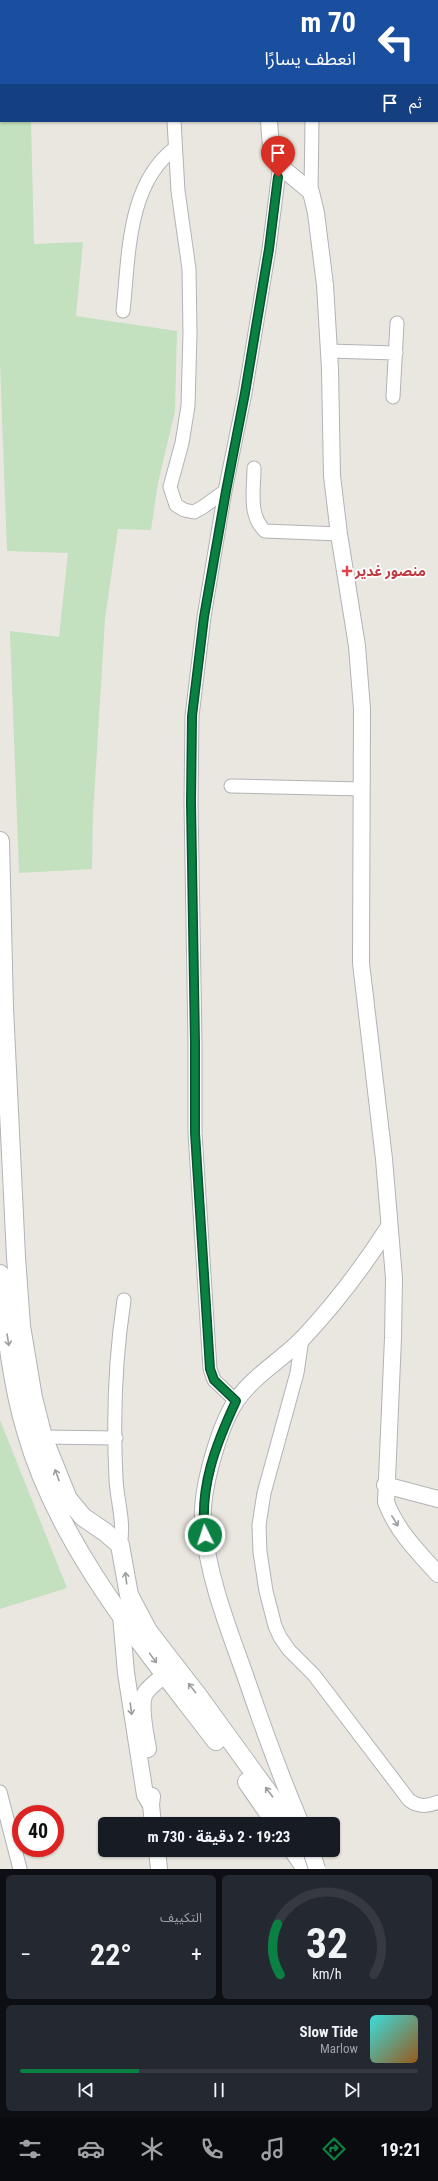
<!DOCTYPE html>
<html lang="ar">
<meta charset="utf-8">
<style>
body{margin:0;font-family:"Roboto Condensed","Noto Sans Arabic",sans-serif;background:#242831;color:#f1f3f6;direction:rtl;height:100vh;display:flex;flex-direction:column;font-size:15px;white-space:nowrap}
*{box-sizing:border-box;margin:0}
p{font-size:13px;color:#9ea1a6}
.icon{flex:none;width:22px;height:22px;fill:none;stroke:currentColor;stroke-width:2;stroke-linecap:round;stroke-linejoin:round}
.map{position:relative;height:1869px;overflow:hidden;direction:ltr}
.side{display:flex;flex-direction:column;gap:6px;padding:6px;background:#0d0f14;flex:1}
.side>*{flex:none}
.banner{position:absolute;left:0px;top:0px;width:438px;height:122px;box-shadow:0 1px 3px #0004;direction:rtl;background:#1a4fa0;color:#fff;overflow:hidden}
.speed{position:absolute;left:12px;top:1805px;display:flex;gap:8px;font-size:20px;font-weight:700;text-align:center}
.speed>*{display:grid;place-content:center;width:52px;height:52px;border-radius:50%;background:#171b24;box-shadow:0 1px 3px #0004;line-height:1}
.speed .limit{border:6px solid #d22;background:#fff;color:#111}
.pin{position:absolute;display:grid;place-items:center;width:34px;height:34px;color:#fff;margin:-41px -17px;border-radius:50% 50% 50% 0;rotate:-45deg;box-shadow:0 0 4px #0007}
.pin .icon{rotate:45deg}
.me{position:absolute;width:44px;margin:-22px;rotate:356deg;stroke-linejoin:round;filter:drop-shadow(0 0 3px #0008)}
.turn{display:flex;align-items:center;gap:14px;height:84px;padding:0 16px;font-size:18px}
.turn .icon{width:52px;height:52px;stroke-width:2.5}
.turn b{display:block;font-size:28px;line-height:34px}
.then{display:flex;align-items:center;height:38px;padding:0 16px;background:#0003;gap:8px;font-size:15px}
.big{font-size:30px;font-weight:700;line-height:1.1}
.side .card{flex:1;display:flex;flex-direction:column;justify-content:center;gap:6px;min-width:0;padding:0 14px;border-radius:6px;background:#242831}
.side .dial{align-items:center;gap:0}
.dial svg{height:104px;overflow:visible;fill:none;stroke:#363941;stroke-width:7;stroke-linecap:round;text-anchor:middle}
.dial text{fill:#f1f3f6;stroke:none}
.song{display:flex;align-items:center;gap:12px}
.cover{width:48px;height:48px;border-radius:6px;background:linear-gradient(135deg,hsl(180 70% 55%),hsl(30 70% 35%))}
.played{height:4px;border-radius:2px;background:linear-gradient(90deg,#0b8043 30%,#363941 30%)}
.keys{display:flex;justify-content:space-around;direction:ltr}
.heat{display:flex;justify-content:space-between;align-items:center;font-size:22px;direction:ltr}
.side .tiles{flex:1;display:grid;gap:6px;grid-template-columns:1fr 1fr}
.card:last-child{grid-column:span 2}
.trip{position:absolute;left:98px;top:1817px;width:242px;height:40px;border-radius:6px;background:#171b24;box-shadow:0 1px 3px #0004;font-weight:700;line-height:40px;text-align:center;direction:rtl}
.tabs{display:flex;height:64px;justify-content:space-around;align-items:center;background:#090b0e;color:#9ea1a6}
.tabs .icon{width:28px;height:28px}
.tabs .active{color:#0b8043}
.tabs b{font-size:18px;color:#f1f3f6}
.map>svg:first-child{display:block}
</style>
<div class="map">
<svg width="438" height="1869" viewBox="0 0 438 1869">
<rect width="100%" height="100%" fill="#eae7e0"/>
<!-- green -->
<path fill="#c3e0bf" d="M0 0H32L1 1V121H31L34 244 83 242 76 316 177 331 175 411 158 483 151 530 118 529 105 619 93 815 92 869 19 873 10 631 59 637 68 553 7 551 0 362Z
M0 1420 67 1588 0 1609Z"/>
<g fill="none" stroke-linecap="round" stroke-linejoin="round">
<!-- minor casing -->
<g stroke="#b1b3b7" stroke-width="15">
<path id="minor" d="M167 0V1
M332 1V0
M174 121 178 191 189 269 190 333 188 406 182 443 170 487 176 505 184 510 194 512 203 507 225 491
M311 192 312 121
M123 311C129 256 127 184 175 148
M329 351 396 353
M393 397 397 323
M254 468C254 490 248 515 265 531L339 534
M231 786 362 789
M302 1339 297 1373 264 1493 259 1525 260 1552 266 1591 275 1626 280 1637 289 1650 314 1675 409 1800C418 1807 427 1807 438 1802
M236 1401 214 1380 210 1369 195 1133V1043L191 803 192 716 204 617 225 491 245 393 269 249 280 164
M43 1437 116 1438
M120 1545C125 1523 117 1501 116 1479 113 1419 115 1359 124 1300
M0 1792 20 1869"/>
</g>
<!-- tertiary casing -->
<g stroke="#b1b3b7" stroke-width="18">
<path id="tertiary" d="M275 1V0
M269 121 271 147 274 157 286 171 311 192 316 213 325 285 330 369 332 476 339 534 357 646 362 709 361 963 384 1159 394 1278 393 1338 386 1502C396 1530 418 1552 438 1574
M385 1485 438 1499
M121 1615 126 1673 145 1795 151 1805
M148 1749C146 1736 138 1703 146 1692 151 1685 159 1680 165 1675
M152 1796 151 1805 153 1824
M301 1824C280 1775 262 1725 245 1675 227 1625 207 1574 203 1521 201 1489 219 1427 236 1401 254 1375 282 1360 303 1338 335 1304 363 1267 388 1228
M157 1850 159 1869"/>
</g>
<!-- secondary casing -->
<g stroke="#b0b4b6" stroke-width="20">
<path id="secondary" d="M0 841 4 1008 16 1257 21 1326 33 1398 43 1437 68 1499 83 1517 105 1532 120 1545 129 1595 148 1631 199 1697 291 1824
M0 1274C6 1326 11 1381 26 1431 58 1546 145 1648 216 1741
M247 1782 276 1824
M293 1850 306 1869"/>
</g>
<!-- minor -->
<use href="#minor" stroke="#fff" stroke-width="13"/>
<!-- tertiary -->
<use href="#tertiary" stroke="#fff" stroke-width="16"/>
<!-- secondary -->
<use href="#secondary" stroke="#fff" stroke-width="18"/>
<!-- tertiary-bridge casing -->
<g stroke="#b1b3b7" stroke-width="18" stroke-linecap="butt">
<path id="tertiary-bridge" d="M311 1850 317 1869"/>
</g>
<!-- tertiary-bridge -->
<use href="#tertiary-bridge" stroke="#fff" stroke-width="16"/>
</g>
<!-- one-way arrows -->
<defs><path id="oneway-shaft" d="M-6 0H5M1.5-3L5.5 0L1.5 3" fill="none" stroke-width="1.6" stroke-linecap="round" stroke-linejoin="round"/></defs>
<g stroke="#9b9e9f">
<use href="#oneway-shaft" transform="translate(8 1340) rotate(81)"/>
<use href="#oneway-shaft" transform="translate(57 1475) rotate(-110)"/>
<use href="#oneway-shaft" transform="translate(395 1521) rotate(58)"/>
<use href="#oneway-shaft" transform="translate(126 1578) rotate(-97)"/>
<use href="#oneway-shaft" transform="translate(153 1658) rotate(54)"/>
<use href="#oneway-shaft" transform="translate(192 1688) rotate(-128)"/>
<use href="#oneway-shaft" transform="translate(131 1709) rotate(82)"/>
<use href="#oneway-shaft" transform="translate(269 1792) rotate(-127)"/>
</g>
<g fill="none" stroke-linecap="round" stroke-linejoin="round">
<!-- route casing -->
<g stroke="#07532c" stroke-width="10">
<path id="route" d="M205 1535C199 1487 216 1444 236 1401L214 1380 210 1369 195 1133V1043L191 803 192 716 204 617 226 491 245 393 269 249 278 177"/>
</g>
<!-- route -->
<use href="#route" stroke="#0b8043" stroke-width="7"/>
</g>
<!-- markers -->
<path fill="#e0444e" stroke="#fff" stroke-width="1.5" d="M345 565h4v4h4v4h-4v4h-4v-4h-4v-4h4z"/>
<g text-anchor="middle" stroke-width="3.5" stroke-linejoin="round" paint-order="stroke">
<!-- health labels -->
<g font-size="14" font-weight="bold" fill="#be3a42" stroke="#fff" text-anchor="start">
<text x="355" y="576">منصور غدير</text>
</g>
</g>
</svg>
<div class="speed"><div class="limit">40</div></div>
<div class="pin" style="left:278px;top:177px;background:#d93025"><svg class="icon" aria-label="arrive" viewBox="0 0 24 24"><path d="M6 21V4h12l-3 4 3 4H6"/></svg></div>
<svg class="me" style="left:205px;top:1535px" viewBox="-20 -20 40 40"><circle r="17" fill="#0b8043" stroke="#fff" stroke-width="3"/><path d="M0-11L8 9 0 5-8 9z" fill="#fff"/></svg>
<div class="trip">19:23 · 2 دقيقة · 730 m</div>
<div class="banner">
<div class="turn"><svg class="icon" aria-label="left" viewBox="0 0 24 24"><path d="M17 20v-9H6M10 6l-5 5 5 5"/></svg><div><b>70 m</b>انعطف يسارًا</div></div>
<div class="then">ثم<svg class="icon" aria-label="arrive" viewBox="0 0 24 24"><path d="M6 21V4h12l-3 4 3 4H6"/></svg></div>
</div>
</div>
<section class="side">
<div class="tiles">
<div class="card dial"><svg viewBox="0 0 100 80">
<path d="M14 69A42 42 0 1 1 86 69"/>
<path d="M14 69A42 42 0 0 1 12 30" stroke="#0b8043"/>
<text x="50" y="56" font-size="32" font-weight="700">32</text>
<text x="50" y="72" font-size="11">km/h</text>
</svg></div>
<div class="card"><p>التكييف</p>
<div class="heat"><a>−</a><b class="big">22°</b><a>+</a></div>
</div>
<div class="card">
<div class="song"><i class="cover"></i><div><b>Slow Tide</b><p>Marlow</p></div></div>
<div class="played"></div>
<div class="keys"><svg class="icon" aria-label="previous" viewBox="0 0 24 24"><path d="M18 5L8 12l10 7zM5 5v14"/></svg><svg class="icon" aria-label="pause" viewBox="0 0 24 24"><path d="M8 5v14M16 5v14"/></svg><svg class="icon" aria-label="next" viewBox="0 0 24 24"><path d="M6 5l10 7-10 7zM19 5v14"/></svg></div>
</div>
</div>
</section>
<nav class="tabs">
<b>19:21</b>
<svg class="icon active" aria-label="directions" viewBox="0 0 24 24"><path d="M12 3l9 9-9 9-9-9zM9 14v-3h6M13 9l2 2-2 2"/></svg>
<svg class="icon" aria-label="music" viewBox="0 0 24 24"><path d="M9 18V5l10-2v13"/><circle cx="6" cy="18" r="3"/><circle cx="16" cy="16" r="3"/></svg>
<svg class="icon" aria-label="phone" viewBox="0 0 24 24"><path d="M5 4h4l2 5-3 2q2 4 5 5l2-3 5 2v4C11 20 4 13 5 4z"/></svg>
<svg class="icon" aria-label="climate" viewBox="0 0 24 24"><path d="M12 3v18M4 7l16 10M4 17L20 7"/></svg>
<svg class="icon" aria-label="car" viewBox="0 0 24 24"><path d="M5 17H2v-5l4-1 3-4h7l3 4 3 1v5h-3M9 17h6M6 11h13"/><circle cx="7" cy="17" r="2"/><circle cx="17" cy="17" r="2"/></svg>
<svg class="icon" aria-label="filters" viewBox="0 0 24 24"><path d="M4 7h16M4 17h16"/><circle cx="9" cy="7" r="2"/><circle cx="15" cy="17" r="2"/></svg>
</nav>
